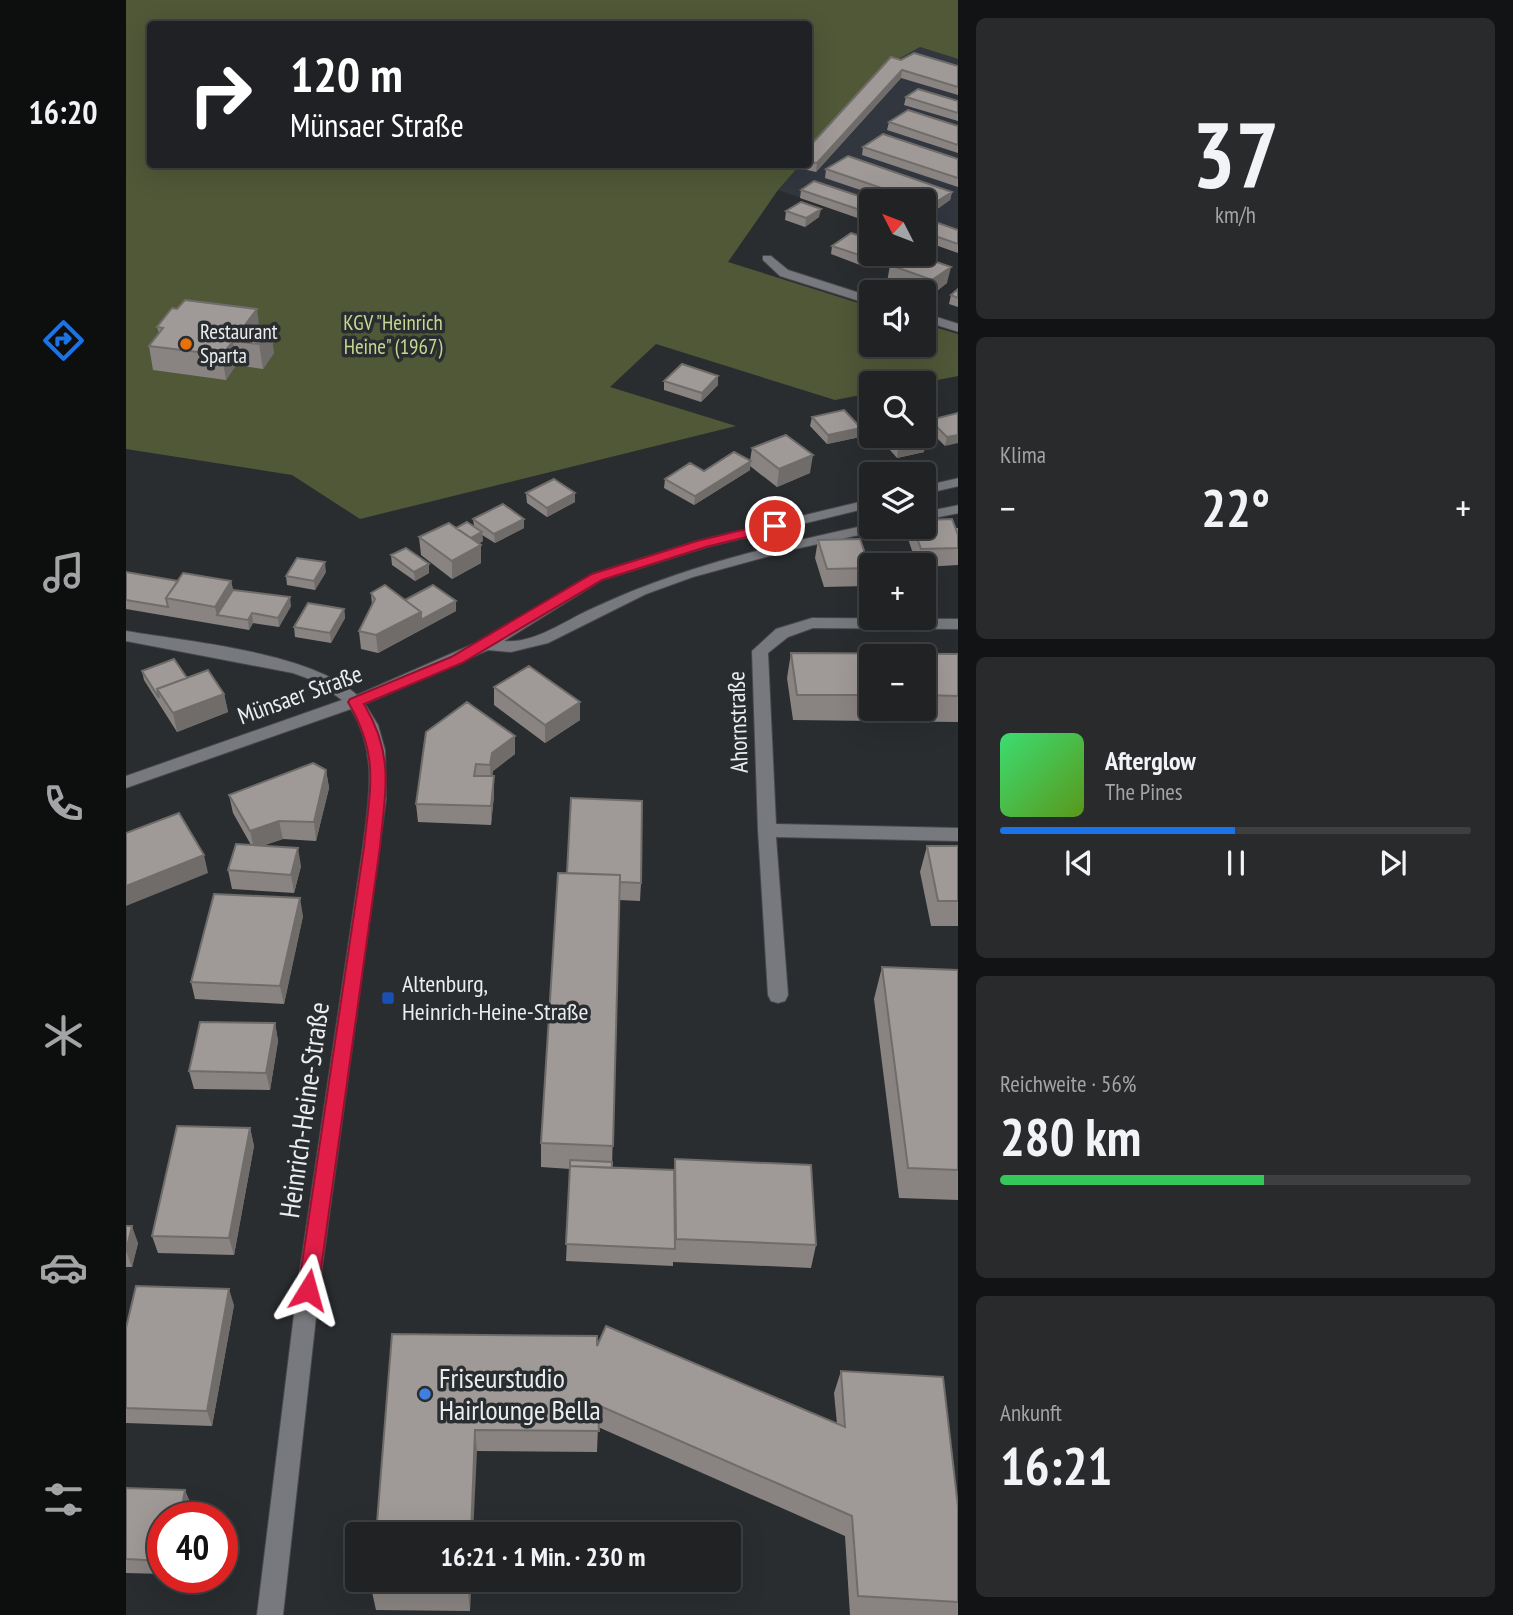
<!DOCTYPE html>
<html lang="de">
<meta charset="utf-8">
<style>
body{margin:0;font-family:"PT Sans Narrow",sans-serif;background:#282a2c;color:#f1f3f6;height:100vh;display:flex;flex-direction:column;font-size:26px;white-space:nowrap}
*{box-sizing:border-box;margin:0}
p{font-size:23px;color:#a2a4a6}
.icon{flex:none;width:38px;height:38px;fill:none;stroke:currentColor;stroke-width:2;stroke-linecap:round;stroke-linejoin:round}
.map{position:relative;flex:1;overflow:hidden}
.drawer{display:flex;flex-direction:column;gap:18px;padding:18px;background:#121314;width:555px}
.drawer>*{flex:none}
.guide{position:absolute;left:21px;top:21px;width:665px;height:147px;border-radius:7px;box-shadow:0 7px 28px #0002,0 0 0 2px #3d3f41;background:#202124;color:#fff;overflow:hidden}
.needle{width:46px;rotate:312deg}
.buttons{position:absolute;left:733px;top:189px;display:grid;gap:14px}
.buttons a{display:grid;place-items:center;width:77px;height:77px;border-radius:7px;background:#202224;box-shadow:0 7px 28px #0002,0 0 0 2px #3d3f41;font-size:35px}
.speed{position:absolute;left:21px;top:1502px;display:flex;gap:14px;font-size:35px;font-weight:700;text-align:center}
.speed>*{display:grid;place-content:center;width:91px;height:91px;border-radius:50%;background:#202224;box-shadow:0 7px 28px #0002,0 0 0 2px #3d3f41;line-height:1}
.speed .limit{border:10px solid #d22;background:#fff;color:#111}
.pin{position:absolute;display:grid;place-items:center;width:60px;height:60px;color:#fff;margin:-30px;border:4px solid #fff;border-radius:50%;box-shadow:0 2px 7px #0007}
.me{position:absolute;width:77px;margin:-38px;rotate:8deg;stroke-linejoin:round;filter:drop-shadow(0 0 5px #0008)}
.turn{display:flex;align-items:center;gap:24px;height:147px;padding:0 28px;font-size:32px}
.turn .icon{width:91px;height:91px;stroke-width:2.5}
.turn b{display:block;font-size:49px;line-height:60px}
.big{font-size:52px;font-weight:700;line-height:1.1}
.drawer .widget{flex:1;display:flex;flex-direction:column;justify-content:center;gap:10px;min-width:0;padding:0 24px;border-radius:10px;background:#282a2c}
.drawer .dial{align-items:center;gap:0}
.dial b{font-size:91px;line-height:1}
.song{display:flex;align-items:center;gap:21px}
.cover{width:84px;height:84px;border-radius:10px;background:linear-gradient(135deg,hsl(140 70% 55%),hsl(90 70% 35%))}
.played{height:7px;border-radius:4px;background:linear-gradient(90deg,#1a73e8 50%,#3d3f41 50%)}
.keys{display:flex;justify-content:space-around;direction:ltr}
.heat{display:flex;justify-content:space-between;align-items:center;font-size:38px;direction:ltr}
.charge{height:10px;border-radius:5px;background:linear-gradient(90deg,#34c759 56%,#3d3f41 0)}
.trip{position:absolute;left:219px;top:1522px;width:396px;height:70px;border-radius:7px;background:#202224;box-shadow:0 7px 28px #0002,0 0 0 2px #3d3f41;font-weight:700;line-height:70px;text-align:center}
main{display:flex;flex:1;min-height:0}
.tab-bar{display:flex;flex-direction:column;width:126px;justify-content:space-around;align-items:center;background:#0d0e0e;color:#a2a4a6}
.tab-bar .icon{width:49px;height:49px}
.tab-bar .selected{color:#1a73e8}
.tab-bar b{font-size:32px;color:#f1f3f6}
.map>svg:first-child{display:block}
</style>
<main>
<nav class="tab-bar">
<b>16:20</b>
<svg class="icon selected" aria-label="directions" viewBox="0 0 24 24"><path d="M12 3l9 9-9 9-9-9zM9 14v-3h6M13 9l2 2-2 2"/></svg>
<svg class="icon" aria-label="music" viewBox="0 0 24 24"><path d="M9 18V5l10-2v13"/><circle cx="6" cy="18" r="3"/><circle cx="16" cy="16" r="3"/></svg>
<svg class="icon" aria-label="phone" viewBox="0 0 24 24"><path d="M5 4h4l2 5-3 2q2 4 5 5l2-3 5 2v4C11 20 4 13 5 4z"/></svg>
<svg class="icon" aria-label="climate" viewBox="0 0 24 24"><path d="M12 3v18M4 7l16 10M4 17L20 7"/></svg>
<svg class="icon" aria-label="car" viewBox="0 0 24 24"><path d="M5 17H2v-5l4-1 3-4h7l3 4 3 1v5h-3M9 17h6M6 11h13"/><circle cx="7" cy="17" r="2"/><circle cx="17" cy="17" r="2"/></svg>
<svg class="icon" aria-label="filters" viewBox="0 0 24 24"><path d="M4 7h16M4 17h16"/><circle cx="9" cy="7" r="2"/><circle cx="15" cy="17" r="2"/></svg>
</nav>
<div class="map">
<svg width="833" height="1615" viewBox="0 0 833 1615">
<rect width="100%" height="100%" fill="#2a2d30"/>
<!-- built -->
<path fill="#31363f" d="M794 47 832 59V253L798 241V201H746L745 223 652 190 674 165 682 164 764 64Z"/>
<!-- green -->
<path fill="#505838" d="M0 0H832V59L794 47 764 64 683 155 682 24H24V164L674 165 652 190 602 262 745 307 746 345H798V324L832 334V376L796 383H746L745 393 709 400 530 344 484 387 610 426 234 519 166 475 0 449Z"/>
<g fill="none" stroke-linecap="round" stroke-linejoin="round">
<!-- minor casing -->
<g stroke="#47494c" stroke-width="2">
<path id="minor" d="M637 256H645L662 270 746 297V305L654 276 637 260Z
M798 313 833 324V332L798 321Z
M833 478V486L798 494V486Z
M746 499V507L581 547 476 580 378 641C407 644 437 622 463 610 553 567 648 545 746 524V527H758L756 530 669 549 567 577 520 594 422 643 385 652 362 650 239 704 252 725 259 750 260 799 193 1290 157 1615H131L171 1290 237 847C243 799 252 752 225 709L0 788V776L216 700 189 681 167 673 0 641V631C64 642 183 652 231 695L354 641 466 574 571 541Z
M833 505V513L798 520V512Z
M686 618 833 619V629L687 628 662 637 642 653 650 824 833 828V841L650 837 662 995 659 1001 652 1003 645 1001 642 995 632 830 626 651 650 629Z"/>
</g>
<!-- minor -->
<use href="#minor" fill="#77797e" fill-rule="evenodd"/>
</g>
<!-- wall -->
<path fill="#898482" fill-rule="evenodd" d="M775 60 832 66V95L775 78 690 172 672 168V164H682V148Z
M780 97 832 101V121L778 105Z
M763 122 832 126V153L761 130Z
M737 147 832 159V187L736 155Z
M700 169 826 192 824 200 804 214 798 212V201H767L699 178Z
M675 190 746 201V223L674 198Z
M660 211 693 217 679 227 659 220Z
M798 218 832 230V253L798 241Z
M706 246 746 254H750L734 265 705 254Z
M764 265 821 283 803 297 798 296V292H789L761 282Z
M832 289V307L823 304 825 295Z
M31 327H134L148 353 137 369 110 365 100 380 27 370 23 346 33 333Z
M592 376V385L575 402 538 390V381Z
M832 413 819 446 802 429 804 420Z
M686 417 735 428 734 437 701 444 684 426Z
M757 436H793L798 452 771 458 756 441Z
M626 448 684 473 651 487 624 466V470L568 505 538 488 539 479 624 461Z
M400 493H449V502L421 517 401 503Z
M347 519 398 528 369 543 356 535 357 541 352 544 355 563 326 579 295 555 293 537 330 528 348 526Z
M784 527 832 528V565L798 567V565H791L782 539Z
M692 540 744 568 740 586 698 587 689 558Z
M265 555 303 564V573L289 581 266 565Z
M0 572 52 581H105L107 590 165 606 153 627 127 623 123 630 0 609Z
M200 572 189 590 161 585 160 576Z
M245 593 279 600 330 601V611L252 653 235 649 233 631 246 605Z
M218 609 219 618 205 643 169 637 168 627Z
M665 653 832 654V722L667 720 661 678ZM746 656H798V709H746Z
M16 671 98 694 102 712 51 732 18 680Z
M368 687 454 702V720L419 743 368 705Z
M389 736V754L367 771 366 776H368V795L365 825 292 822 290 804Z
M200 770 203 788 190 841 157 839 138 845 175 866 168 893 106 889 102 870 125 845 107 813 103 795Z
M801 846H832V926H805L794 872Z
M432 873 515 883 514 901 493 900 486 1168 548 1170 549 1159 690 1245 685 1268 547 1262V1266L440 1261 444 1169 415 1167V1143Z
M177 916 158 1004 69 999 65 982Z
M756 967 832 970V1200L773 1198 748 999Z
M149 1023 152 1041 144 1090 68 1089 63 1071Z
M124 1128 128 1146 108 1255 32 1253 26 1236Z
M0 1226 12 1243 6 1267H0Z
M108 1305 86 1426 0 1423V1328Z
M266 1334 471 1346 711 1424 708 1393 715 1371 832 1507V1615H724L719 1536 472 1427 471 1452 351 1451Z
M0 1488 65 1504 37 1517V1574L0 1573Z
M345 1580 344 1611 250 1610 246 1592Z"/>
<!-- shaded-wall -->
<path fill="#6f6c6a" d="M776 70 775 78 690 172 691 163Z
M826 192 824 200 804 214 805 205Z
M695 209 693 217 679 227 680 218Z
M746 249V254H750L734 265 736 256Z
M825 267 821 283 803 297 806 280Z
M131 309 134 333 119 325Z
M145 328 148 353 137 369 133 344Z
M107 341 110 365 100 380 96 355Z
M592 376V385L575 402 576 393Z
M735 428 734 437 701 444 702 435Z
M832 435V443L819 446 821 437Z
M800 442 798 452 771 458 772 448Z
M687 455 684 473 651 487 653 469Z
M625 461 624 470 568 505 569 496Z
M449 493V502L421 517V508Z
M398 519V528L369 543 368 534Z
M356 532 357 541 339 551 338 542Z
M355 545V563L326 579V561Z
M199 562 200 572 189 590 188 581Z
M303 564V573L289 581 288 572Z
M105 581 109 599 91 615 93 625 89 607Z
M164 597 165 606 153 627 152 618Z
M330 601V611L252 653 250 635 295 612Z
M218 609 219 618 205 643 204 633Z
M126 613 127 623 123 630 122 620Z
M98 694 102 712 51 732 47 713Z
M454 702V720L419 743V725Z
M389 736V754L367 771 365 784 364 765 366 753Z
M200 770 203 788 190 841 188 822Z
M368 776V795L365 825V806Z
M153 821 157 839 128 849 124 831Z
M172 848 175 866 168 893 165 875Z
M78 855 82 873 0 906V886Z
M174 898 177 916 158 1004 154 986Z
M149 1023 152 1041 144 1090 140 1073Z
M124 1128 128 1146 108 1255 103 1238Z
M6 1226 12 1243 6 1267 0 1251Z
M103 1289 108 1305 86 1426 81 1411Z
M349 1430 351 1451 347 1535H345Z
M59 1490 65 1504 62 1517H54Z
M343 1580H345L344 1611 342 1592Z"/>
<!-- building -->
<path fill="#9f9a97" stroke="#6f6c6a" stroke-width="2" d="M788 53 832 66V87L776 70 691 163 682 162V148L765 57 775 60Z
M792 89 832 101V113L780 97Z
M782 110 832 126V145L763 122Z
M757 134 832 159V178L737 147Z
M722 156 826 192 805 205 798 203V201H793L700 169Z
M688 181 748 201H746V214L675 190Z
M675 202 695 209 680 218 660 211Z
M798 218 832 230V244L798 232Z
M725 233 746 240V249L736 256 706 246Z
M780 254H788L825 267 806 280 764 265Z
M832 289V298L825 295Z
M59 300 131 309 119 325 145 328 133 344 107 341 96 355 23 346 37 328 31 327 46 308 51 309Z
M556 364 592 376 576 393 538 381Z
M718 410 735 428 702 435 686 417Z
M832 413V435L821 437 804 420Z
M660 435 687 455 653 469 626 448Z
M761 436H793L800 442 772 448Z
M608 452 625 461 569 496 539 479 564 463 578 471Z
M428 479 449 493 421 508 400 493Z
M377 504 398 519 368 534 347 519Z
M826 519 832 535V548L795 549 787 527H798V520Z
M341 522 356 532 345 538 330 528Z
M323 523 355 545 326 561 293 537Z
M734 539 744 568 701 569 692 540Z
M280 548 303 564 288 572 265 555Z
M171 558 199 562 188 581 160 576Z
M0 572 52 581 40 598 42 607 0 600Z
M57 573 105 581 89 607 40 598Z
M259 585 295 612 250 635 233 631 249 599 245 593Z
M307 585 330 601 295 620V612L279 600Z
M107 590 164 597 152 618 126 613 122 620 91 615Z
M182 603 218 609 204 633 168 627Z
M665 653 832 654V696L798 695V656H746V695H671Z
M48 659 61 678 31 689 33 698 16 671Z
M403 666 454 702 419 725 368 687Z
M82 670 98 694 47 713 31 689Z
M341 702 389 736 366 753 364 765 350 764 348 776H368L365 806 290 804 300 732Z
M187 763 200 770 188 822 153 821 124 831 103 795Z
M445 798 516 801 515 883 494 882V875L441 873Z
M53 813 78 855 0 886V833Z
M110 844 172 848 165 875 102 870Z
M801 846H832V901H812Z
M432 873 494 875 487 1146 415 1143Z
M88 894 174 898 154 986 65 982Z
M756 967 832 970V1170L782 1168Z
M74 1022 149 1023 140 1073 63 1071Z
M51 1126 124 1128 103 1238 26 1236Z
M549 1159 685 1165 690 1245 550 1239Z
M444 1160 486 1162V1168L444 1166Z
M444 1166 548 1170 549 1249 440 1244Z
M0 1226H6L0 1251Z
M10 1286 103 1289 81 1411 0 1408V1328Z
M480 1326 719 1427 715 1371 817 1377 832 1507V1602L732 1596 726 1516 472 1405 473 1431 349 1430 345 1535H250L266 1334 471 1336V1346Z
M0 1488 59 1490 54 1517H37V1561L0 1559Z
M247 1580H343L342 1592H246Z"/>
<!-- route -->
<path fill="#e11d48" stroke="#92132f" stroke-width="2" d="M649 522 655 526 653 529 580 547 476 580 336 663 238 704C269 756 259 790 254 847L192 1290 189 1297 182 1300 175 1297 172 1290 238 847C244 788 254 756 222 702L224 699 325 657 466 574 571 541Z"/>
<!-- markers -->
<circle fill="#e8710a" stroke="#2a2d30" stroke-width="2.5" cx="60" cy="344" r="7"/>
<rect fill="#1a4fb4" stroke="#2a2d30" stroke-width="2.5" x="255" y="991" width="14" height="14" rx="3.5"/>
<circle fill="#3f7fe0" stroke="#2a2d30" stroke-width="2.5" cx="299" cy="1394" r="7"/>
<g text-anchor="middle" stroke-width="7" stroke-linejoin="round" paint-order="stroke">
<!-- far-park labels -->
<g font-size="21" fill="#c6d890" stroke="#2a2d30">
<text x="267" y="330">KGV "Heinrich<tspan x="267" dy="24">Heine" (1967)</tspan></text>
</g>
<!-- far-poi labels -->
<g font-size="21" fill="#ebedef" stroke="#2a2d30" text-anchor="start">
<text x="74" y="339">Restaurant<tspan x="74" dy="24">Sparta</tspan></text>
</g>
<!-- street labels -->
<g font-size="24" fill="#ebedef" stroke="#2a2d30">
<text transform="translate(174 695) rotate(-20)" y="8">Münsaer Straße</text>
<text transform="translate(612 722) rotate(-92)" y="8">Ahornstraße</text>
</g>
<!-- poi labels -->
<g font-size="24" fill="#ebedef" stroke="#2a2d30" text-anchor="start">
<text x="276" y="992">Altenburg,<tspan x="276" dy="28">Heinrich-Heine-Straße</tspan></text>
</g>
<!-- near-street labels -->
<g font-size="28" fill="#ebedef" stroke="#2a2d30">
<text transform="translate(178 1110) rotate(-82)" y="10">Heinrich-Heine-Straße</text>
</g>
<!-- near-poi labels -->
<g font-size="28" fill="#ebedef" stroke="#2a2d30" text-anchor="start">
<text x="313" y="1388">Friseurstudio<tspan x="313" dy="32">Hairlounge Bella</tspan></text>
</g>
</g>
</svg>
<div class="buttons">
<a><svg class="needle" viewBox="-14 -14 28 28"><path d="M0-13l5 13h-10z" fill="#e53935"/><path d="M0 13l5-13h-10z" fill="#a2a4a6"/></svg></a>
<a><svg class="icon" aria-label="sound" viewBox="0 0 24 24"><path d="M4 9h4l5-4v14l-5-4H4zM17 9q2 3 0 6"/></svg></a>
<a><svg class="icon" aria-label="search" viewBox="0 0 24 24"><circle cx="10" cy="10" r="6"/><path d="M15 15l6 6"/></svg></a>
<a><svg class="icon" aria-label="layers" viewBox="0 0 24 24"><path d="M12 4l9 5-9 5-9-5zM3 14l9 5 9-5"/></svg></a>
<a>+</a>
<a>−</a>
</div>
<div class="speed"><div class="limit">40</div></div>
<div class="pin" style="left:649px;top:526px;background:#d93025"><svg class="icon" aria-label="arrive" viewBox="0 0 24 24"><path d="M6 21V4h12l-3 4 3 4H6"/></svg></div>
<svg class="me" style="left:182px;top:1290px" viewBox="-20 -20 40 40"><path d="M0-17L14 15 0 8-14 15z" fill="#e11d48" stroke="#fff" stroke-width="4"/></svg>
<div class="trip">16:21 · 1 Min. · 230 m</div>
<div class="guide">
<div class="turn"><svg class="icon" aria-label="right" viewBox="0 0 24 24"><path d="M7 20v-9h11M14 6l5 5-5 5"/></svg><div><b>120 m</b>Münsaer Straße</div></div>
</div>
</div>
<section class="drawer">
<div class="widget dial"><b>37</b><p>km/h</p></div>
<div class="widget"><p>Klima</p>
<div class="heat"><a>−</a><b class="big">22°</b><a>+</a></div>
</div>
<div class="widget">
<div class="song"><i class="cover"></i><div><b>Afterglow</b><p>The Pines</p></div></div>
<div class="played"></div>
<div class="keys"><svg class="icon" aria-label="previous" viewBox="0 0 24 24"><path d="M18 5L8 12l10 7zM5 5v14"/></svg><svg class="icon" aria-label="pause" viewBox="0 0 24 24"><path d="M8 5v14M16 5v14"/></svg><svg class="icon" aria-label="next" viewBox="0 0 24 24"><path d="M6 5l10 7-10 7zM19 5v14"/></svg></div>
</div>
<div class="widget"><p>Reichweite · 56%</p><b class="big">280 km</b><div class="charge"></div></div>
<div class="widget"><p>Ankunft</p><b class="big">16:21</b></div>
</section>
</main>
